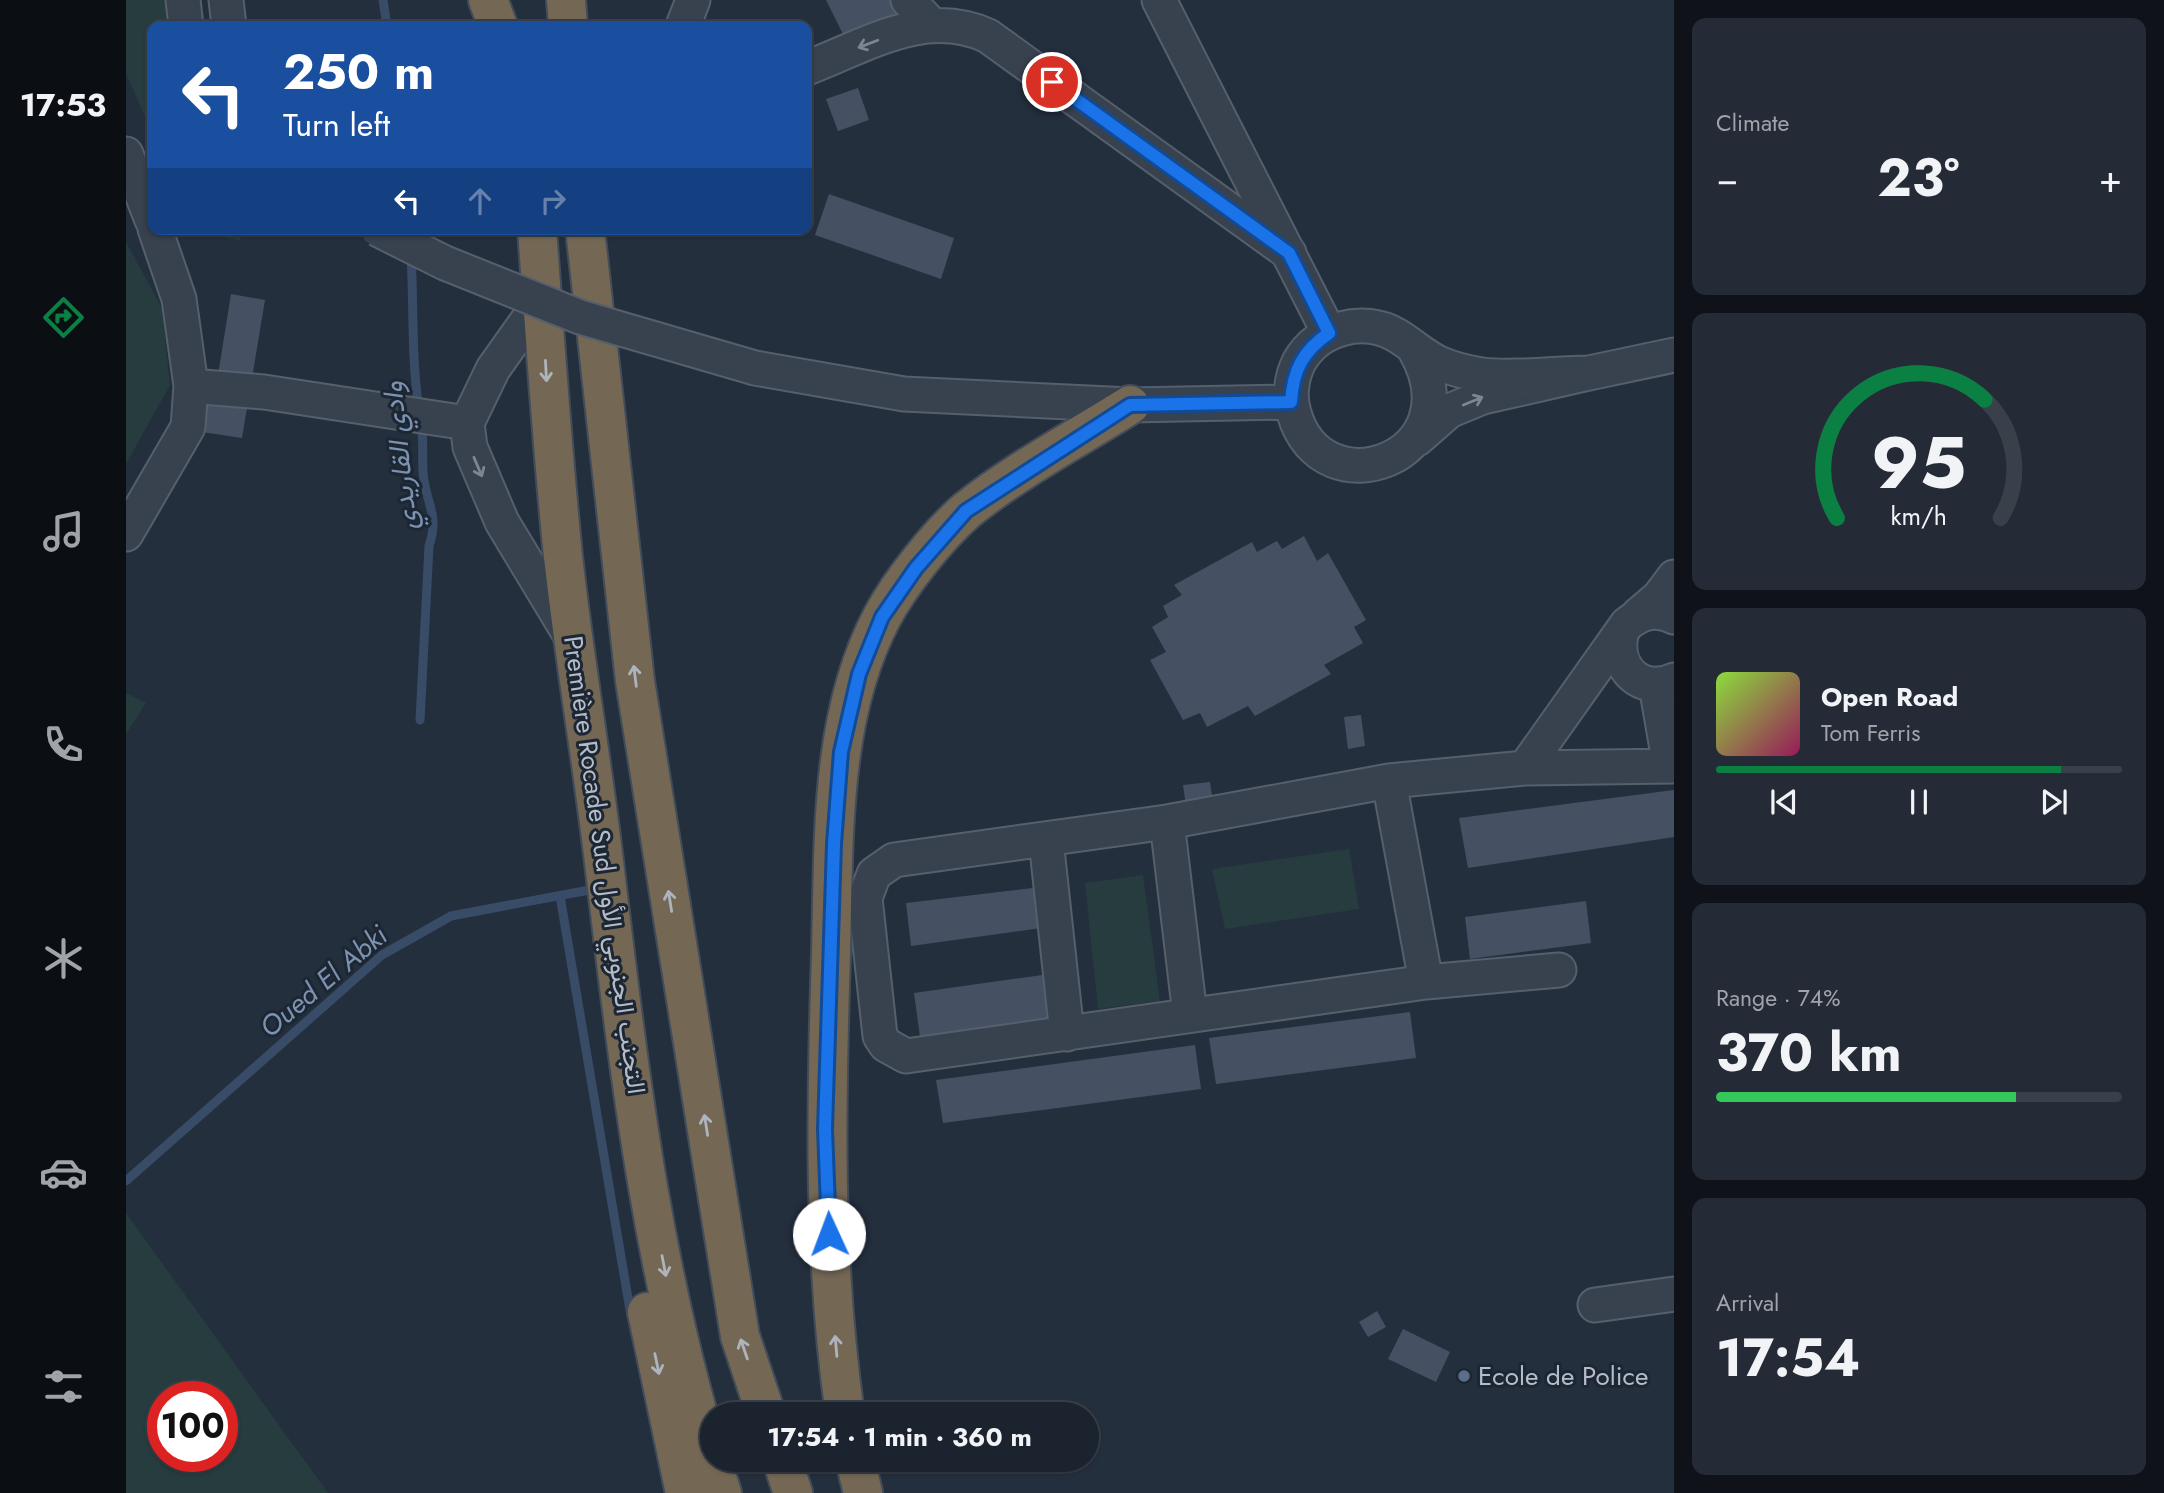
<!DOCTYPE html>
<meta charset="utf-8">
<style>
body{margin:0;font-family:Jost,Vazirmatn,sans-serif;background:#242b36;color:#f1f3f6;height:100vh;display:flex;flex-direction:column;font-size:26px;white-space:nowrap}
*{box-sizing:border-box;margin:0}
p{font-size:23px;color:#a0a4aa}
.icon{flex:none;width:38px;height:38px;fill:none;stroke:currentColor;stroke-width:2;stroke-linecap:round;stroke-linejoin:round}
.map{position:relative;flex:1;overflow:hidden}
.details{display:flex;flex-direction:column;gap:18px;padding:18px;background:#0f1319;width:490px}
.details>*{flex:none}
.guide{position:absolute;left:21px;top:21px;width:665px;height:214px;border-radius:14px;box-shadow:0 2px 5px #0004,0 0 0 2px #39404a;background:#1a4fa0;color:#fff;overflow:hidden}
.speed{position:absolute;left:21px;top:1381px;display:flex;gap:14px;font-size:35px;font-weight:700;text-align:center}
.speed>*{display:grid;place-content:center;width:91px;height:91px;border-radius:50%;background:#1b232e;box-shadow:0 2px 5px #0004,0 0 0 2px #39404a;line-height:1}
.speed .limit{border:10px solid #d22;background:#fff;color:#111}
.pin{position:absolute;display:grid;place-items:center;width:60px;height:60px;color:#fff;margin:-30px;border:4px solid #fff;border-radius:50%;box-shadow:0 2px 7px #0007}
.me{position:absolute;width:77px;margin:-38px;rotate:358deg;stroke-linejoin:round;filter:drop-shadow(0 0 5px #0008)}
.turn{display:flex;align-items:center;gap:24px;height:147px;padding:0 21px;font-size:32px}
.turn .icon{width:91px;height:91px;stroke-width:2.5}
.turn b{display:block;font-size:49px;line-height:60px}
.lanes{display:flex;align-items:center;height:66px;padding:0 21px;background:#0003;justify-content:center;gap:35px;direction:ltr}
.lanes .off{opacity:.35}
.big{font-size:52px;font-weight:700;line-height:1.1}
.details .tile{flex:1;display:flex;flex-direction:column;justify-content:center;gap:10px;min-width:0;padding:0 24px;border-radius:14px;background:#242b36}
.details .dial{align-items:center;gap:0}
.dial svg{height:182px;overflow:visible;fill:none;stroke:#39404a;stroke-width:7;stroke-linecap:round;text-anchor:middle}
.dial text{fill:#f1f3f6;stroke:none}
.song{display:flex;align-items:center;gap:21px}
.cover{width:84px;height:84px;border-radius:10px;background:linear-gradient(135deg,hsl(90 70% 55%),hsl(330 70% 35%))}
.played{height:7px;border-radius:4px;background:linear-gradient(90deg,#0b8043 85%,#39404a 85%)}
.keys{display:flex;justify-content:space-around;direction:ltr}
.heat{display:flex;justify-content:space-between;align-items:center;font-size:38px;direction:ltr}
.charge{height:10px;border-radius:5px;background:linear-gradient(90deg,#34c759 74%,#39404a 0)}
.trip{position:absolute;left:574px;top:1402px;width:399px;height:70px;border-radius:35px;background:#1b232e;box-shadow:0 2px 5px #0004,0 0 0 2px #39404a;font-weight:700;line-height:70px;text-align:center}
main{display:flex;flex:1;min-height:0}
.tabs{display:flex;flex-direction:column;width:126px;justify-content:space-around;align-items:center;background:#0b0e12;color:#a0a4aa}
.tabs .icon{width:49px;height:49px}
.tabs .on{color:#0b8043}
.tabs b{font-size:32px;color:#f1f3f6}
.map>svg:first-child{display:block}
</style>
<main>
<nav class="tabs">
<b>17:53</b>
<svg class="icon on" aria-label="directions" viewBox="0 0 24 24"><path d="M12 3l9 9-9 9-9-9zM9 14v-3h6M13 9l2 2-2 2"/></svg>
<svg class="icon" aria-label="music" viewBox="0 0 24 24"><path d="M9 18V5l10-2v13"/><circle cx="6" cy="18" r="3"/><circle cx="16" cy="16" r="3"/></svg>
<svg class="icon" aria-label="phone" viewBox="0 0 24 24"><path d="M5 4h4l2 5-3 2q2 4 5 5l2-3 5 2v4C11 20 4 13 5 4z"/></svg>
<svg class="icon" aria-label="climate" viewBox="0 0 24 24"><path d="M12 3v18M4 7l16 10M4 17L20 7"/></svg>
<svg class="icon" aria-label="car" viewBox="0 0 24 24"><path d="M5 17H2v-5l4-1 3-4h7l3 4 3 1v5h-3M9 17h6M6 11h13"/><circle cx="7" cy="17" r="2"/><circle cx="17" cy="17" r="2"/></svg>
<svg class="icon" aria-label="filters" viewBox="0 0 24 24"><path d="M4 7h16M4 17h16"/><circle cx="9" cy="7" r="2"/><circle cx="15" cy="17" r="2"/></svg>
</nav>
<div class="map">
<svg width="1548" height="1493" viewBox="0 0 1548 1493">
<rect width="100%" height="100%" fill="#242f3e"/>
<!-- green -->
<path fill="#263c3f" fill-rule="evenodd" d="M0 0H48L54 26H26V133L0 73Z
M68 229H116L114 241Z
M0 242 36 308 44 385 0 464Z
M0 693 20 703 0 734Z
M1223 849 1233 909 1099 929 1086 869Z
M1017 875 1034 1001 972 1009 959 883Z
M0 1213 202 1493H0ZM37 1396H96V1456H37Z"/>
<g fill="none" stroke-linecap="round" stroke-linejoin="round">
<!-- stream -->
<path stroke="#394c67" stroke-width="9" d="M257 0 261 26
M285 255C288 307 285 358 293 409
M294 720 303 546C314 513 299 503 297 472 296 455 298 440 295 423
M434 896 505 1316
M0 1181 256 955 325 916 474 888"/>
</g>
<!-- building -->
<path fill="#455162" d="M700 0H764L772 17 721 42Z
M732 88 743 120 712 131 700 99Z
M703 194 828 238 815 279 689 235Z
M105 294 139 300 116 438 76 432 81 399 88 400Z
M1178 536 1191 561 1202 553 1240 620 1228 627 1237 643 1198 665 1205 674 1129 716 1122 706 1081 727 1074 713 1057 720 1024 660 1040 652 1026 627 1042 617 1037 606 1056 595 1048 585 1126 542 1131 552 1151 541 1156 549Z
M1235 715 1239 746 1222 749 1218 717Z
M1084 782 1087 802 1060 806 1057 785Z
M1548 790V837L1342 868 1333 818Z
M915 887 923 927 785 946 780 903Z
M1460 901 1465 943 1344 959 1339 917Z
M930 973 937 1017 794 1037 788 993Z
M1284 1012 1290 1058 1090 1084 1083 1038Z
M1069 1045 1075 1089 817 1123 810 1080Z
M1251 1311 1260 1327 1242 1337 1233 1322Z
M1277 1329 1324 1352 1310 1382 1262 1359Z"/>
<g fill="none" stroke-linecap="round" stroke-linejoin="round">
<!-- minor casing -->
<g stroke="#565f6c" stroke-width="37">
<path id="minor" d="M57 0 60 26
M100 0 103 26
M782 0 804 23
M1033 0 1203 333
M557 26 567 0
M681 68C741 45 799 7 862 36L1163 253
M0 154 26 220
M416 300 367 369 341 423 344 447 376 522 446 638
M1289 350C1350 457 1196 513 1168 413 1163 397 1165 378 1173 362 1192 328 1237 316 1270 335 1286 344 1298 357 1315 364 1327 369 1344 373 1356 375 1390 379 1429 373 1463 373L1357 397 1323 411 1291 439
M629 368 778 394 1004 405 1165 402
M1463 373 1548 355
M65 386 138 392 341 423
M0 534 62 427 65 386 53 299 29 229
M1512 615 1533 597 1548 577
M1495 635C1488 668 1515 695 1548 680
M1530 685 1544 766
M1399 768 1501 624C1517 611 1530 609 1548 617
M1263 781 1300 982
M1041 822 1064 1015
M920 840 941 1034
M1433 970 1300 982 780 1056 760 1045 754 1036 739 898 748 874 768 860 1041 822 1263 781 1399 768 1548 766
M1469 1305 1548 1294"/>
</g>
<!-- highway casing -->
<g stroke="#434c59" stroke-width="42">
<path id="highway" d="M362 0 372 26
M440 0 442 26
M411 229C419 338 426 447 437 556 448 658 466 760 478 862 503 1073 528 1290 596 1493
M459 229 509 681 614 1336 640 1414
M521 1312 559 1493
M719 1414C697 1261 700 1107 705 953 708 842 703 717 756 617 774 583 812 535 841 510 891 470 950 439 1004 405
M656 1460 667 1493
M729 1460 737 1493"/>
</g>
<!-- minor -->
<use href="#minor" stroke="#38414e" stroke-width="33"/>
<!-- highway -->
<use href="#highway" stroke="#746855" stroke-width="38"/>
<!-- minor-bridge casing -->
<g stroke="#565f6c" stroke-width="37" stroke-linecap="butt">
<path id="minor-bridge" d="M251 229 319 263 454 317 629 368"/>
</g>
<!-- minor-bridge -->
<use href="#minor-bridge" stroke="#38414e" stroke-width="33"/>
</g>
<!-- one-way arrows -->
<defs><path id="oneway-shaft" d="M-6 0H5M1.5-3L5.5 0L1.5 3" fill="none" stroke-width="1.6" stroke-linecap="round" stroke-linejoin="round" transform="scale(1.75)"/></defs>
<g stroke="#7c8592">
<use href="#oneway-shaft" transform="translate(742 44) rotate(159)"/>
<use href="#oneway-shaft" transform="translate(1347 401) rotate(-22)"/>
<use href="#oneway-shaft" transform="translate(352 467) rotate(67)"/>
</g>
<g stroke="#aeb4bd">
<use href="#oneway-shaft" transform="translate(420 371) rotate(87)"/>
<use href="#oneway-shaft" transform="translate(509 676) rotate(-97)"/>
<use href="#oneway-shaft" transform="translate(544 901) rotate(-99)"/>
<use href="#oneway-shaft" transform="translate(580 1125) rotate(-99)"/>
<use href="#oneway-shaft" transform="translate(538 1266) rotate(79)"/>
<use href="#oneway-shaft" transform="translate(710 1346) rotate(-95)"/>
<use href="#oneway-shaft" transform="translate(618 1349) rotate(-109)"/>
<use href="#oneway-shaft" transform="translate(531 1364) rotate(78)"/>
</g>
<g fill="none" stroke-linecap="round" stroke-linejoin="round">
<!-- route casing -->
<g stroke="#114b97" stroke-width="18">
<path id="route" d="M703 1234 699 1129 708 844 715 752 733 674 756 617 790 568 840 511 1004 405 1165 402C1167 370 1177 351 1203 333L1163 253 926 82"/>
</g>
<!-- route -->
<use href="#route" stroke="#1a73e8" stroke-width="12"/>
</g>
<!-- markers -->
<circle fill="#5c6f8a" stroke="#1d2633" stroke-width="2.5" cx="1338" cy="1376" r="7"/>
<g text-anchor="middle" stroke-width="6" stroke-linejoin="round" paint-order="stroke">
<!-- street labels -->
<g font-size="26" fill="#b4bcc9" stroke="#1d2633">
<text transform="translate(479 865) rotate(82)" y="9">Première Rocade Sud التجنب الجنوبي الأول</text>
</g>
<!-- poi labels -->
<g font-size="26" fill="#b4bcc9" stroke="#1d2633" text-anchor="start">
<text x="1352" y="1385">Ecole de Police</text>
</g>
<!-- water labels -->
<g font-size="28" font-style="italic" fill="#7c92b1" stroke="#1d2633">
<text transform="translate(273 456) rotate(-96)" y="10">وادي القاريدي</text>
<text transform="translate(197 981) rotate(-40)" y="10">Oued El Abki</text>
</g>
</g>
</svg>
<div class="speed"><div class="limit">100</div></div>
<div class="pin" style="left:926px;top:82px;background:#d93025"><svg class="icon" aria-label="arrive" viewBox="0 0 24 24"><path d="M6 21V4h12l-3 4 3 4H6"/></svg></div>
<svg class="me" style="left:703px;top:1234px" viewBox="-20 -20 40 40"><circle r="19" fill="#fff"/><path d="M0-13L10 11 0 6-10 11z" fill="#1a73e8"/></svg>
<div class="trip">17:54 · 1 min · 360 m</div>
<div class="guide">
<div class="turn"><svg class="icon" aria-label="left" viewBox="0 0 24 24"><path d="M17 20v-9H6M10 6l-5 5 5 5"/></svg><div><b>250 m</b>Turn left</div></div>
<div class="lanes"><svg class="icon" aria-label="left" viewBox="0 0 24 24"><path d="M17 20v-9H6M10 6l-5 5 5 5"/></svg><svg class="icon off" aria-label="ahead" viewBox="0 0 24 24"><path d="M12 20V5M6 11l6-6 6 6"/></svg><svg class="icon off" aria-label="right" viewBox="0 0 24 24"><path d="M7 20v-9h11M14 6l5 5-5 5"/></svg></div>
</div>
</div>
<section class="details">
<div class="tile"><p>Climate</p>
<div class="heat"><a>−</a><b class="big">23°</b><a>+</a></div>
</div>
<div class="tile dial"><svg viewBox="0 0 100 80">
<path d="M14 69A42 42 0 1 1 86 69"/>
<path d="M14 69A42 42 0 0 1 79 17" stroke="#0b8043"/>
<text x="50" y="56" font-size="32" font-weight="700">95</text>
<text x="50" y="72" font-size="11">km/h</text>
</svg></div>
<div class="tile">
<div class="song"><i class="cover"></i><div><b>Open Road</b><p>Tom Ferris</p></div></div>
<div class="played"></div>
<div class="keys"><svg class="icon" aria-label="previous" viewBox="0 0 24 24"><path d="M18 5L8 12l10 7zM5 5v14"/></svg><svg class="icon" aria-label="pause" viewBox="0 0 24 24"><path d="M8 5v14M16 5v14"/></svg><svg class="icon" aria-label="next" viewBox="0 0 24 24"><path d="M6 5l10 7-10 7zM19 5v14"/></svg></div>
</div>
<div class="tile"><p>Range · 74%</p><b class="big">370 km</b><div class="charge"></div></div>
<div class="tile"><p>Arrival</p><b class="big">17:54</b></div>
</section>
</main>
